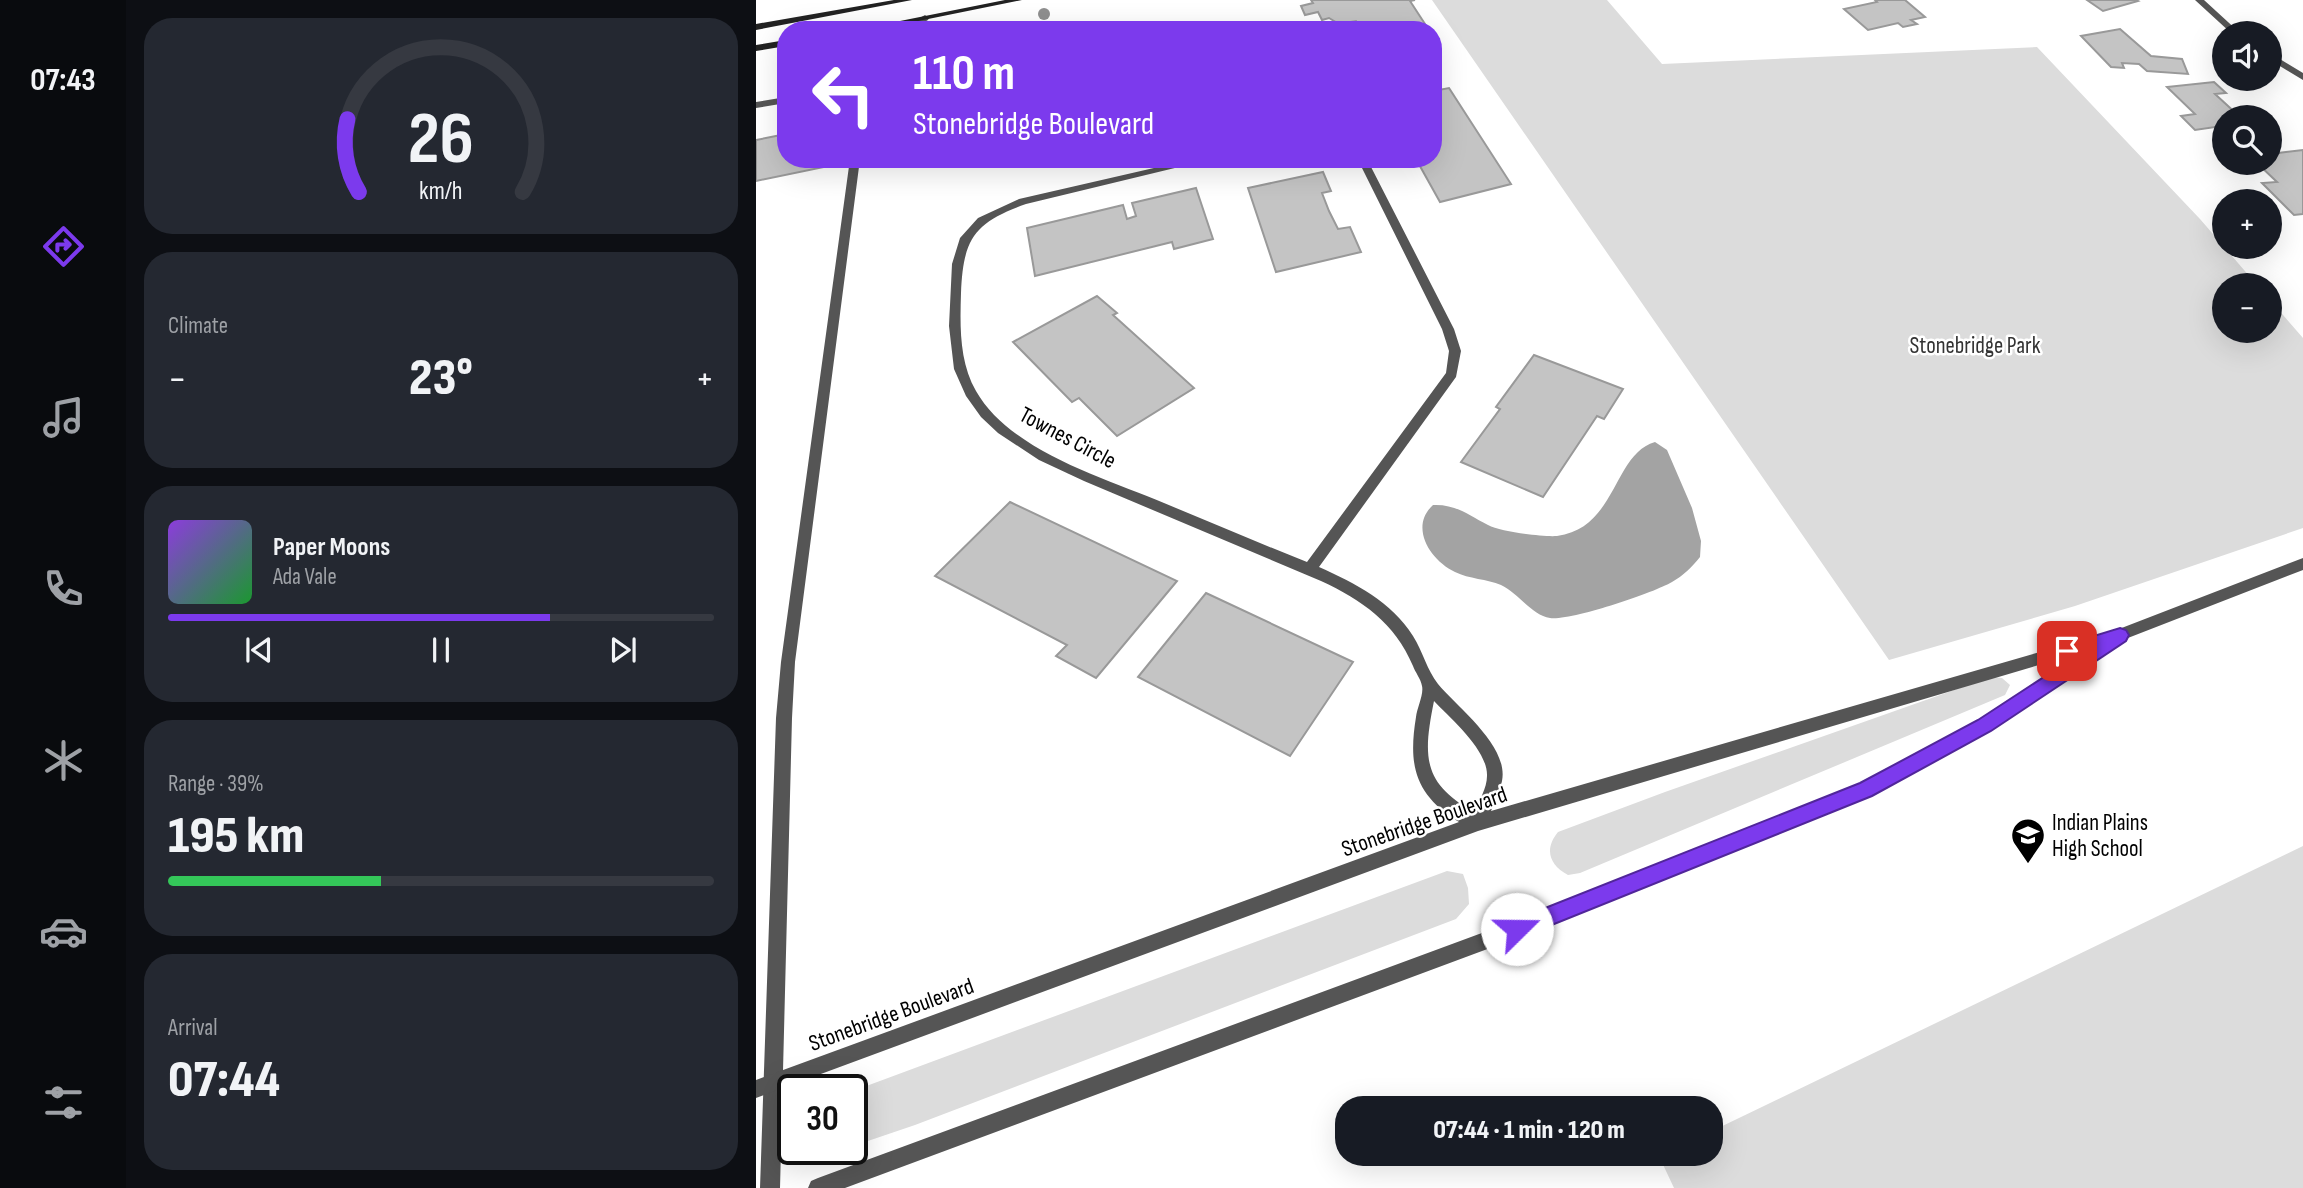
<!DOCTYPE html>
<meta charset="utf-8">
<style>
body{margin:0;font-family:"Sofia Sans Condensed",sans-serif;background:#242831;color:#f1f3f6;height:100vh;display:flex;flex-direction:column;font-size:26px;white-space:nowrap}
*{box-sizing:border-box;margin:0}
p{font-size:23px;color:#9ea1a6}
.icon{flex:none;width:38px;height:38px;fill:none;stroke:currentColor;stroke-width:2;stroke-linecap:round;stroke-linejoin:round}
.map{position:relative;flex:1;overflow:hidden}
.sheet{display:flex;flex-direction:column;gap:18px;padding:18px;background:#0d0f14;width:630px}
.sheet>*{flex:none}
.hud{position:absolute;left:21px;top:21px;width:665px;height:147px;border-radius:28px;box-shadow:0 7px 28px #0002;background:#7c3aed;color:#fff;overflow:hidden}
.fabs{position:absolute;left:1456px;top:21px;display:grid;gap:14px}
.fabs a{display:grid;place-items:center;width:70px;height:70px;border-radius:50%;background:#171b24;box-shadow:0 7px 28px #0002;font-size:35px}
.speed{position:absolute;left:21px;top:1074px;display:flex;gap:14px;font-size:35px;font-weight:700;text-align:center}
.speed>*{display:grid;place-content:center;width:91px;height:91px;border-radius:50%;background:#171b24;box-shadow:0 7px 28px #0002;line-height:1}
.speed .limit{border:4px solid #111;border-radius:10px;background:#fff;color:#111}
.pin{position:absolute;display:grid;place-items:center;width:60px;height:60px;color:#fff;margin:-30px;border-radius:14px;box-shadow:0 4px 10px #0006}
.me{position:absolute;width:77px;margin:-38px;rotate:68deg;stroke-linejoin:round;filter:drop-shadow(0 0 5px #0008)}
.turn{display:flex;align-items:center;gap:24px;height:147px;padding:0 21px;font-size:32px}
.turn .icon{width:91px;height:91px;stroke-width:2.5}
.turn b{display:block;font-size:49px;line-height:60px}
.big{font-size:52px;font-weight:800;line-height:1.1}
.sheet .tile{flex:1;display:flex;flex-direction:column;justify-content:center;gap:10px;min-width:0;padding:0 24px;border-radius:28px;background:#242831}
.sheet .dial{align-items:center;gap:0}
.dial svg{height:182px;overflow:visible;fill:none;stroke:#363941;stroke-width:7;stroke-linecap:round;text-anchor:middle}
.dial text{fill:#f1f3f6;stroke:none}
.song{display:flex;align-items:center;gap:21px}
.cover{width:84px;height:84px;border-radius:10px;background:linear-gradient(135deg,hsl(270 70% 55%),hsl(130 70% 35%))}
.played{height:7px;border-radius:4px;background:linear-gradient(90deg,#7c3aed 70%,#363941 70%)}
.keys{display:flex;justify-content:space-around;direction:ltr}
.heat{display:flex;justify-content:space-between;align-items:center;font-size:38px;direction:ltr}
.charge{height:10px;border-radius:5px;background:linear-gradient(90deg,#34c759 39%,#363941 0)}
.trip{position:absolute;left:579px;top:1096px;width:388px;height:70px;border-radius:28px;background:#171b24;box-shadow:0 7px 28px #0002;font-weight:800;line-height:70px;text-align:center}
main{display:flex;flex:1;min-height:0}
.menu{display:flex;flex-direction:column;width:126px;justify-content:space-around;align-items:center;background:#090b0e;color:#9ea1a6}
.menu .icon{width:49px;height:49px}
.menu .current{color:#7c3aed}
.menu b{font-size:32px;color:#f1f3f6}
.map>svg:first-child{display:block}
</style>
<main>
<nav class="menu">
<b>07:43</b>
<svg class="icon current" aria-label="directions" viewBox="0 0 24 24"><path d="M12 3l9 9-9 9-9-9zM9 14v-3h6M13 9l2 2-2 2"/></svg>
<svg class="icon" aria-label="music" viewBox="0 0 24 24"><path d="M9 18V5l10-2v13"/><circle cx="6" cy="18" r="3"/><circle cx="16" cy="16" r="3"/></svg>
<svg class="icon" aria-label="phone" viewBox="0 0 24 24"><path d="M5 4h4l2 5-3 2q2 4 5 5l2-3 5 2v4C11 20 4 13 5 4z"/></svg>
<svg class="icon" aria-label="climate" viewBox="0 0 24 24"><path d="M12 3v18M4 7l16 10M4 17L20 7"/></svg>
<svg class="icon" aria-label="car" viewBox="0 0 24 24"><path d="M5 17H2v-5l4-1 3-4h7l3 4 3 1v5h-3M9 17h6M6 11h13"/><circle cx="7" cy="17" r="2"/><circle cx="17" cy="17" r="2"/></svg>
<svg class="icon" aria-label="filters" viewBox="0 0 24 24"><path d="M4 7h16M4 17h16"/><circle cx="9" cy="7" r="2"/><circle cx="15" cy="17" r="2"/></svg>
</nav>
<section class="sheet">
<div class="tile dial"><svg viewBox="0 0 100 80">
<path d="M14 69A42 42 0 1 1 86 69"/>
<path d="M14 69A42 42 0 0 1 9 37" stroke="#7c3aed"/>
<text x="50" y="56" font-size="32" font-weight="700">26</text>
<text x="50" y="72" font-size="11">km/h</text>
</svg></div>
<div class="tile"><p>Climate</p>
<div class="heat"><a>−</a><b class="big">23°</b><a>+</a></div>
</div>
<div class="tile">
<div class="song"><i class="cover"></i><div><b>Paper Moons</b><p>Ada Vale</p></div></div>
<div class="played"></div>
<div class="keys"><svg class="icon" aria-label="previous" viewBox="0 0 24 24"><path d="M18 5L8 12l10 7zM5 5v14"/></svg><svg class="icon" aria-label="pause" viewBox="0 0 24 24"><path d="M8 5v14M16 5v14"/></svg><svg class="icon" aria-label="next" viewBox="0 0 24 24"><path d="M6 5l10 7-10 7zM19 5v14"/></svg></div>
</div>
<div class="tile"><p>Range · 39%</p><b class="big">195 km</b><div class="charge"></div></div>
<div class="tile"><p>Arrival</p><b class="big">07:44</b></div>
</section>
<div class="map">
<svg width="1547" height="1188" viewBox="0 0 1547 1188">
<rect width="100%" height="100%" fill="#fff"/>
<!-- green -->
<path fill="#dcdcdc" d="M676 0H851L906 64 1281 47 1444 219 1501 285H1468V331H1514V300L1547 338V528L1319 606 1133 660Z
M1235 677 1246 678 1254 685 1249 695 824 873 812 875C793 865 788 849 802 832L909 792Z
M1547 846V1188H918L903 1156 909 1153H956V1131Z
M691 871 707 874 712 888 713 904 700 919 159 1125 106 1143 96 1141V1097L105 1088Z"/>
<!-- water -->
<path fill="#a3a3a3" d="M899 442 911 450 936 508 945 541 944 557C936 567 927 576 916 582 897 593 815 621 794 618 776 615 762 593 745 585 731 579 713 579 699 572 674 560 653 527 677 505 700 504 712 515 732 525 745 532 786 537 801 536 861 528 857 454 899 442Z"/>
<!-- building -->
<path fill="#c4c4c4" stroke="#999" stroke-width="2" d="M555 0H659L654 1 671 27 605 30 600 21 583 24 573 18 566 20 562 12 549 15 545 6 557 3Z
M1119 0H1149L1169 17 1155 20 1161 24 1147 27 1142 23 1112 30 1088 9 1121 2Z
M1331 0H1380L1382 1 1347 11Z
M1364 29 1395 56 1426 59 1432 74 1391 71 1383 64 1366 63 1368 68 1355 67 1325 36Z
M1458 82 1470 93 1459 94 1484 117H1468V135L1459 127 1439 130 1425 116 1439 114 1411 87Z
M693 88 755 184 684 202 660 159H677V91Z
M30 134V159H68V167L0 181V140Z
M1547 150V214L1538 215 1506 183 1521 182 1501 163H1514V154Z
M567 172 575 191 566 193 573 211 582 229 594 227 605 252 520 272 492 188Z
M440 188 457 239 418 249 416 242 279 276 271 228 367 205 371 219 380 216 376 203Z
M341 296 361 313 357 315 438 388 361 436 323 398 316 402 257 342Z
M778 355 867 389 848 419 841 416 787 497 705 462 744 409 740 407Z
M254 502 421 581 340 678 300 656 311 645 179 576Z
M450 593 597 662 534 756 382 677Z"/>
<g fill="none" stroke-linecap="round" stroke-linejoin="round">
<!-- service -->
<path fill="#555" fill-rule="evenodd" d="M169 15 173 18 172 20 154 30H143Z
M30 97V103L0 108V102Z
M94 159H104L39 662 36 718 24 1188H4L20 718 25 662Z"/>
<!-- minor -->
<path fill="#555" fill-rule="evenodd" d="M1439 0H1448L1484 33H1475Z
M1514 53 1547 73V80L1514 60Z
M437 159H456L270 204C219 222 207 238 205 293 204 325 203 362 220 391 254 451 348 478 408 503 456 523 503 543 551 562L690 373 693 351 686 329 605 166 598 159H609L614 165 698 329 705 351 700 377 563 567C599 583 636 602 657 636 667 652 671 670 682 684 702 708 753 746 746 781 744 791 739 802 735 811L1363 629 1547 558V570L1359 643 1357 649 1234 730 1116 796 761 938 89 1188H52L55 1181 62 1178 761 920 1105 784 1224 720 1327 652 722 831 0 1098V1080L703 822C659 795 652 766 660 717 661 708 668 694 666 686 665 679 659 672 657 666 639 623 606 600 565 581L328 481 283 460 242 433 225 417 210 396 198 369 193 326 196 264 204 238 222 218 263 199ZM678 701C695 719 732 750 731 776 731 788 723 801 718 812 666 783 667 756 678 701Z"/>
<!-- secondary -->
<path fill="#222" fill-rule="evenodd" d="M138 0H156L0 30V24Z
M249 0H266L118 30H99Z
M30 40V46L0 51V45Z"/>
</g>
<!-- trees -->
<circle fill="#8f8f8f" cx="288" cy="14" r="6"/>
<!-- route -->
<path fill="#7c3aed" stroke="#51269a" stroke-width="2" d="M1364 628 1370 630 1373 635 1370 641 1235 731 1116 796 761 939 754 936 752 929 754 922 1104 783 1222 720 1320 656 1311 658 1305 656 1303 651 1305 646Z"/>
<!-- icons -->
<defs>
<g id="school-pin" transform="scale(1.75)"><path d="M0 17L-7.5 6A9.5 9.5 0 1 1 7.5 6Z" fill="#000" stroke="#fff"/><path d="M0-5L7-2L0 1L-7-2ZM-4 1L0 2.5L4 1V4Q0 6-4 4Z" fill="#fff"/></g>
</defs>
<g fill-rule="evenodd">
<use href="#school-pin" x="1272" y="835"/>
</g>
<g text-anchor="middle" stroke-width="5" stroke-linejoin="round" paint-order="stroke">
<!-- park labels -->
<g font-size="23" fill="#333" stroke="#fff">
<text x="1219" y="353">Stonebridge Park</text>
</g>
<!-- street labels -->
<g font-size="23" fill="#000" stroke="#fff">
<text transform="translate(312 437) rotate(28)" y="8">Townes Circle</text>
<text transform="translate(668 821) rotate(-19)" y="8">Stonebridge Boulevard</text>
<text transform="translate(135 1014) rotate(-20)" y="8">Stonebridge Boulevard</text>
</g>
<!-- poi labels -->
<g font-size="23" fill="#000" stroke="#fff" text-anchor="start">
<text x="1296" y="830">Indian Plains<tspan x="1296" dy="26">High School</tspan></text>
</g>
</g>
</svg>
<div class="fabs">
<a><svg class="icon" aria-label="sound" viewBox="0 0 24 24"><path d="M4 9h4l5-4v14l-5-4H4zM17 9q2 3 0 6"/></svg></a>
<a><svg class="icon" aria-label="search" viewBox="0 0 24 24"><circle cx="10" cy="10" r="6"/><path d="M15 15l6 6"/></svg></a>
<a>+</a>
<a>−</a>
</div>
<div class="speed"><div class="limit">30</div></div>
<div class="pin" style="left:1311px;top:651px;background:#d93025"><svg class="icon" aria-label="arrive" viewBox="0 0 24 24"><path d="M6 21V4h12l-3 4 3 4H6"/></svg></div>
<svg class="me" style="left:761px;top:929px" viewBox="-20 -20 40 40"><circle r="19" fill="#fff"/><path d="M0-13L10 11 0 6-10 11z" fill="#7c3aed"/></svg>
<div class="trip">07:44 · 1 min · 120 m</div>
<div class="hud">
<div class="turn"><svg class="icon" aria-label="left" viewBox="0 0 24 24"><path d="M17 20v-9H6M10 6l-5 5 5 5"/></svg><div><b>110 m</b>Stonebridge Boulevard</div></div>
</div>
</div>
</main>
